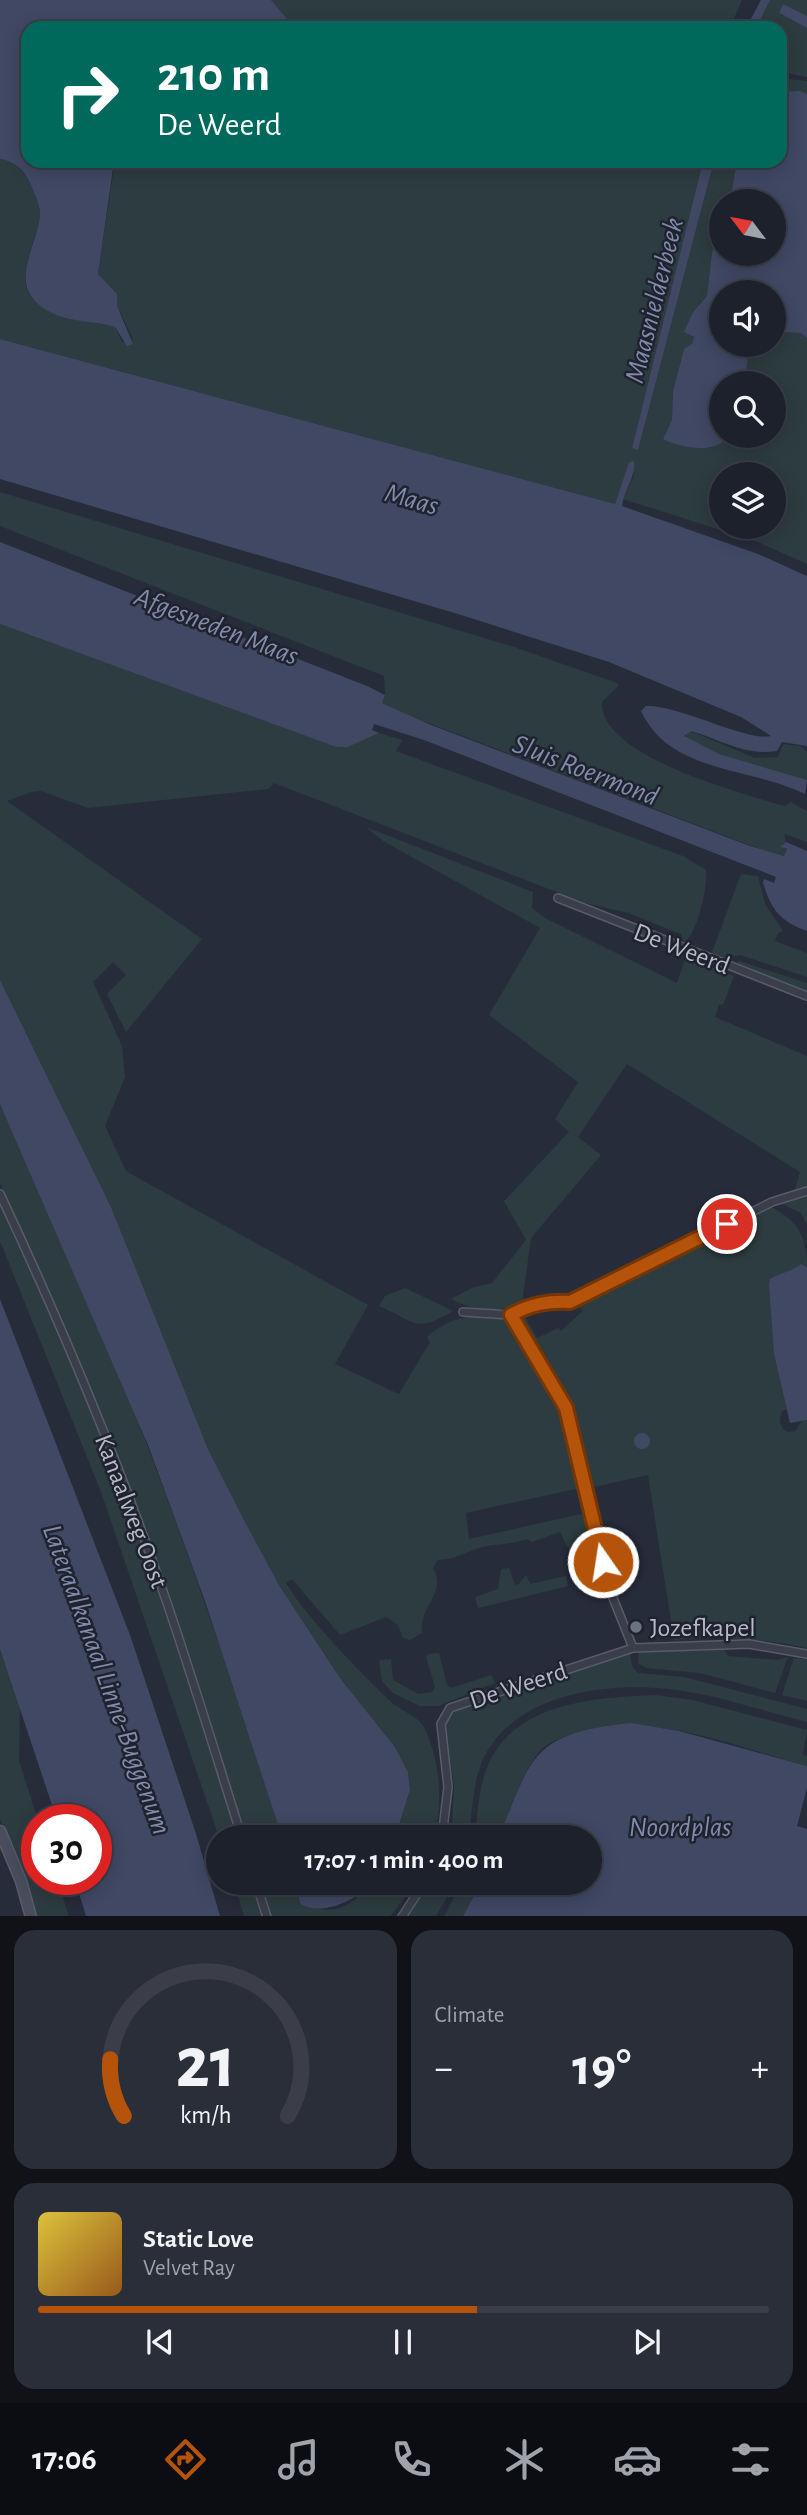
<!DOCTYPE html>
<meta charset="utf-8">
<style>
body{margin:0;font-family:"Alegreya Sans",sans-serif;background:#2a2e38;color:#f1f3f6;height:100vh;display:flex;flex-direction:column;font-size:26px;white-space:nowrap}
*{box-sizing:border-box;margin:0}
p{font-size:23px;color:#a0a3a9}
.icon{flex:none;width:38px;height:38px;fill:none;stroke:currentColor;stroke-width:2;stroke-linecap:round;stroke-linejoin:round}
.map{position:relative;height:1916px;overflow:hidden}
.drawer{display:flex;flex-direction:column;gap:14px;padding:14px;background:#101218;flex:1}
.drawer>*{flex:none}
.hud{position:absolute;left:21px;top:21px;width:766px;height:147px;border-radius:21px;box-shadow:0 4px 18px #0003,0 0 0 2px #3b3e48;background:#00695c;color:#fff;overflow:hidden}
.needle{width:46px;rotate:302deg}
.fabs{position:absolute;left:709px;top:189px;display:grid;gap:14px}
.fabs a{display:grid;place-items:center;width:77px;height:77px;border-radius:50%;background:#1d212c;box-shadow:0 4px 18px #0003,0 0 0 2px #3b3e48;font-size:35px}
.speed{position:absolute;left:21px;top:1804px;display:flex;gap:14px;font-size:35px;font-weight:700;text-align:center}
.speed>*{display:grid;place-content:center;width:91px;height:91px;border-radius:50%;background:#1d212c;box-shadow:0 4px 18px #0003,0 0 0 2px #3b3e48;line-height:1}
.speed .limit{border:10px solid #d22;background:#fff;color:#111}
.pin{position:absolute;display:grid;place-items:center;width:60px;height:60px;color:#fff;margin:-30px;border:4px solid #fff;border-radius:50%;box-shadow:0 2px 7px #0007}
.me{position:absolute;width:77px;margin:-38px;rotate:347deg;stroke-linejoin:round;filter:drop-shadow(0 0 5px #0008)}
.turn{display:flex;align-items:center;gap:24px;height:147px;padding:0 21px;font-size:32px}
.turn .icon{width:91px;height:91px;stroke-width:2.5}
.turn b{display:block;font-size:49px;line-height:60px}
.big{font-size:52px;font-weight:600;line-height:1.1}
.drawer .widget{flex:1;display:flex;flex-direction:column;justify-content:center;gap:10px;min-width:0;padding:0 24px;border-radius:21px;background:#2a2e38}
.drawer .dial{align-items:center;gap:0}
.dial svg{height:182px;overflow:visible;fill:none;stroke:#3b3e48;stroke-width:7;stroke-linecap:round;text-anchor:middle}
.dial text{fill:#f1f3f6;stroke:none}
.song{display:flex;align-items:center;gap:21px}
.cover{width:84px;height:84px;border-radius:10px;background:linear-gradient(135deg,hsl(50 70% 55%),hsl(30 70% 35%))}
.played{height:7px;border-radius:4px;background:linear-gradient(90deg,#b45309 60%,#3b3e48 60%)}
.keys{display:flex;justify-content:space-around;direction:ltr}
.heat{display:flex;justify-content:space-between;align-items:center;font-size:38px;direction:ltr}
.drawer .tiles{flex:1;display:grid;gap:14px;grid-template-columns:1fr 1fr}
.widget:last-child{grid-column:span 2}
.trip{position:absolute;left:206px;top:1825px;width:396px;height:70px;border-radius:35px;background:#1d212c;box-shadow:0 4px 18px #0003,0 0 0 2px #3b3e48;font-weight:600;line-height:70px;text-align:center}
.tabs{display:flex;height:112px;justify-content:space-around;align-items:center;background:#0c0d12;color:#a0a3a9}
.tabs .icon{width:49px;height:49px}
.tabs .active{color:#b45309}
.tabs b{font-size:32px;color:#f1f3f6}
.map>svg:first-child{display:block}
</style>
<div class="map">
<svg width="807" height="1917" viewBox="0 0 807 1917">
<rect width="100%" height="100%" fill="#272c3b"/>
<!-- green -->
<path fill="#2d3c40" fill-rule="evenodd" d="M271 0H742L730 28H295Z
M770 0H807V16L783 4 779 13 807 28V77L781 72 780 28H756Z
M780 78 807 81V94L781 92Z
M0 159C13 161 23 168 29 181 33 190 39 202 40 212 40 240 8 281 38 304 64 323 86 319 115 327L122 342 133 339 117 306 116 294 98 274 115 161H703L632 448 638 450 714 161H738L730 201H721V228L712 252 707 296 693 312 685 332 694 337 692 345 684 349 673 391 672 420 663 439 774 436V383H745L748 356 745 345H774V332L801 333 807 338V564L755 541 623 499 634 475 629 462 615 504 0 339ZM721 474H774V527H721Z
M0 492 514 647 617 683 618 686 602 702C599 756 743 794 785 806L791 802 807 811V842L784 834 786 842 781 847 787 850 785 856 765 851 415 718 382 703 385 695 384 676 0 526Z
M0 624 336 747H348L379 733 402 740 396 751 683 856 706 870C708 886 697 935 684 943L681 934 628 913 585 903 274 783 268 789 88 808 41 791 31 792 7 801 202 939 126 1032 107 994 126 975 113 962 93 982 122 1046 125 1077 105 1126 126 1171 131 1174 368 1305 335 1364 399 1394 430 1342 427 1337C451 1315 474 1315 505 1316L515 1326 558 1403 580 1488 466 1513 469 1539 586 1513 599 1563 584 1566 579 1551 570 1552 560 1532 532 1542 527 1539C515 1543 505 1544 493 1545 473 1547 457 1560 438 1560L433 1568C448 1593 418 1607 422 1633L410 1640 403 1638 398 1625 386 1617 340 1635 292 1579 286 1583C306 1617 360 1672 390 1701 399 1710 418 1716 424 1727 441 1763 442 1799 435 1837H395L410 1790 408 1772 395 1747 340 1678 279 1585 244 1520 208 1449 111 1207 0 980Z
M691 731 755 758 778 757 783 744 800 746 807 752V780L719 754 687 739 685 732Z
M366 827 533 892 532 908 545 918 677 983 686 956 734 976 723 1005 719 1004 715 1017 807 1056V1225L801 1213 770 1198 795 1189 800 1172 627 1064 578 1137 601 1155 531 1238 522 1304C498 1313 474 1311 451 1299L472 1288 492 1283 526 1240 504 1201 569 1132 555 1119 578 1082 489 1015 540 928 383 841Z
M741 874 758 876 765 904 783 931 778 933 775 941 807 953V977L740 955 731 957 727 964 711 955Z
M739 961 807 983V994L733 966Z
M0 1104C115 1340 204 1588 282 1837H247L154 1558 60 1318 0 1183Z
M0 1198 49 1305 143 1545 240 1837H219L101 1492 0 1241Z
M769 1206C797 1220 807 1235 807 1267L801 1264 793 1272 780 1273 774 1354 787 1409 782 1411C779 1421 778 1425 787 1432L795 1431 802 1421 807 1420V1648C763 1638 719 1636 674 1640L648 1475 589 1488 569 1407 517 1315 522 1311 537 1338 558 1328 561 1331 583 1311 574 1302Z
M405 1288 453 1311C414 1334 417 1322 379 1306L385 1296Z
M509 1568 515 1585 519 1584 526 1575 530 1584 566 1576 568 1586 478 1608 475 1597 498 1589 501 1569Z
M723 1648 728 1656 778 1660 788 1657 775 1693 700 1673 646 1668 638 1663 639 1652Z
M0 1649 20 1706 19 1761 38 1820 37 1880H57L69 1916H36L15 1854 0 1820Z
M439 1653 447 1685 451 1688 491 1675 495 1683 438 1706H420L393 1693 382 1681 379 1660 391 1659 393 1680 418 1694 432 1692 435 1687 426 1657 428 1654Z
M630 1653 632 1666 638 1673 684 1677 807 1709V1722C766 1712 724 1697 683 1691 614 1680 511 1691 481 1764 472 1788 473 1813 468 1837H448L452 1822 454 1785 445 1728 448 1718 456 1710Z
M794 1658 807 1659V1701L782 1695Z
M656 1695 692 1700 807 1730 803 1755 807 1756V1766C731 1745 651 1710 573 1734 562 1737 548 1742 540 1751 520 1775 511 1809 499 1837L474 1838C478 1816 478 1794 485 1773 509 1702 592 1698 656 1695Z
M234 1883H255L265 1916H244Z
M261 1883H297L299 1902C332 1917 348 1910 371 1883H415L390 1917 271 1916Z
M429 1883H455L436 1916H409Z
M461 1883H481L463 1916 444 1917Z"/>
<!-- water -->
<path fill="#404864" d="M0 0H271L295 28H28V161H114L98 274 117 294V306L133 344 127 346 115 327C87 319 62 324 38 304 9 279 40 242 40 212 39 202 33 190 29 181 23 168 13 161 0 159Z
M761 0H770L756 28H746Z
M783 4 807 16V28L779 13Z
M800 91 807 94V338L801 333 774 332V292H721V345H745L748 356 745 383H721V436H729C715 455 681 448 663 439L672 420 673 391 684 349 692 344 694 337 684 332 693 312 707 296 712 252 721 228V254H774V201H730L737 161H780L781 92Z
M703 161H714L638 450 632 448Z
M0 339 615 504 629 462 634 461C636 477 624 490 622 506L758 554 807 576V746L782 742 777 751C744 756 722 740 691 731L684 736 719 754 804 779 807 780 805 794C752 767 670 774 641 711L646 706C680 705 747 742 771 736L741 717 609 662 458 614 0 479Z
M0 542 367 686 385 695 382 703 431 725 750 846 784 856 787 849 780 847 786 842 807 851V931C780 921 772 911 763 883L764 879 774 883 776 877 424 740 374 724 372 730 379 733 348 747H336L0 624Z
M0 980 111 1207 208 1449 244 1520 279 1585 340 1678 395 1747 408 1772 410 1790 395 1837H282L205 1601 148 1445 0 1104Z
M801 1264 807 1267V1420L790 1423 774 1354 769 1284 770 1279C781 1272 792 1272 801 1264Z
M0 1299 130 1635 196 1834 220 1916H86L75 1880H96V1820H57L0 1649Z
M634 1441a8 8 0 1 1 16 0a8 8 0 1 1-16 0Z
M631 1723 679 1731 807 1766V1788L797 1826 807 1829V1916H463L481 1883H590V1838L499 1837C532 1754 534 1733 631 1723Z
M297 1883H371C358 1900 321 1917 301 1904 297 1899 300 1890 297 1883Z"/>
<g fill="none" stroke-linecap="round" stroke-linejoin="round">
<!-- minor casing -->
<g stroke="#585c69" stroke-width="10">
<path id="minor" d="M558 898 807 996
M0 1194C62 1326 119 1462 166 1600 193 1679 217 1759 242 1838
M463 1312 511 1315
M511 1315 566 1408 609 1588 633 1648
M511 1315C530 1304 548 1301 570 1302L772 1202 807 1191
M442 1838 448 1787 441 1724 450 1708 633 1648 749 1644 807 1654
M256 1883 267 1917
M402 1917 424 1883"/>
</g>
<!-- secondary casing -->
<g stroke="#585c69" stroke-width="13">
<path id="secondary" d="M0 1831 21 1881 31 1917"/>
</g>
<!-- minor -->
<use href="#minor" stroke="#3a3e4b" stroke-width="7"/>
<!-- secondary -->
<use href="#secondary" stroke="#494d5e" stroke-width="10"/>
</g>
<g fill="none" stroke-linecap="round" stroke-linejoin="round">
<!-- route casing -->
<g stroke="#753606" stroke-width="18">
<path id="route" d="M603 1562 566 1408 511 1315C530 1304 548 1301 570 1302L727 1224"/>
</g>
<!-- route -->
<use href="#route" stroke="#b45309" stroke-width="12"/>
</g>
<!-- markers -->
<circle fill="#6b7280" stroke="#1f2330" stroke-width="2.5" cx="636" cy="1627" r="7"/>
<g text-anchor="middle" stroke-width="5" stroke-linejoin="round" paint-order="stroke">
<!-- street labels -->
<g font-size="26" fill="#b6b9c6" stroke="#1f2330">
<text transform="translate(682 948) rotate(21)" y="9">De Weerd</text>
<text transform="translate(132 1511) rotate(69)" y="9">Kanaalweg Oost</text>
<text transform="translate(518 1685) rotate(-18)" y="9">De Weerd</text>
</g>
<!-- poi labels -->
<g font-size="26" fill="#b6b9c6" stroke="#1f2330" text-anchor="start">
<text x="650" y="1636">Jozefkapel</text>
</g>
<!-- water labels -->
<g font-size="28" font-style="italic" fill="#828baa" stroke="#1f2330">
<text transform="translate(653 300) rotate(-76)" y="10">Maasnielderbeek</text>
<text transform="translate(412 498) rotate(16)" y="10">Maas</text>
<text transform="translate(217 625) rotate(21)" y="10">Afgesneden Maas</text>
<text transform="translate(586 769) rotate(21)" y="10">Sluis Roermond</text>
<text transform="translate(108 1679) rotate(70)" y="10">Lateraalkanaal Linne-Buggenum</text>
<text x="680" y="1836">Noordplas</text>
</g>
</g>
</svg>
<div class="fabs">
<a><svg class="needle" viewBox="-14 -14 28 28"><path d="M0-13l5 13h-10z" fill="#e53935"/><path d="M0 13l5-13h-10z" fill="#a0a3a9"/></svg></a>
<a><svg class="icon" aria-label="sound" viewBox="0 0 24 24"><path d="M4 9h4l5-4v14l-5-4H4zM17 9q2 3 0 6"/></svg></a>
<a><svg class="icon" aria-label="search" viewBox="0 0 24 24"><circle cx="10" cy="10" r="6"/><path d="M15 15l6 6"/></svg></a>
<a><svg class="icon" aria-label="layers" viewBox="0 0 24 24"><path d="M12 4l9 5-9 5-9-5zM3 14l9 5 9-5"/></svg></a>
</div>
<div class="speed"><div class="limit">30</div></div>
<div class="pin" style="left:727px;top:1224px;background:#d93025"><svg class="icon" aria-label="arrive" viewBox="0 0 24 24"><path d="M6 21V4h12l-3 4 3 4H6"/></svg></div>
<svg class="me" style="left:603px;top:1562px" viewBox="-20 -20 40 40"><circle r="17" fill="#b45309" stroke="#fff" stroke-width="3"/><path d="M0-11L8 9 0 5-8 9z" fill="#fff"/></svg>
<div class="trip">17:07 · 1 min · 400 m</div>
<div class="hud">
<div class="turn"><svg class="icon" aria-label="right" viewBox="0 0 24 24"><path d="M7 20v-9h11M14 6l5 5-5 5"/></svg><div><b>210 m</b>De Weerd</div></div>
</div>
</div>
<section class="drawer">
<div class="tiles">
<div class="widget dial"><svg viewBox="0 0 100 80">
<path d="M14 69A42 42 0 1 1 86 69"/>
<path d="M14 69A42 42 0 0 1 8 44" stroke="#b45309"/>
<text x="50" y="56" font-size="32" font-weight="700">21</text>
<text x="50" y="72" font-size="11">km/h</text>
</svg></div>
<div class="widget"><p>Climate</p>
<div class="heat"><a>−</a><b class="big">19°</b><a>+</a></div>
</div>
<div class="widget">
<div class="song"><i class="cover"></i><div><b>Static Love</b><p>Velvet Ray</p></div></div>
<div class="played"></div>
<div class="keys"><svg class="icon" aria-label="previous" viewBox="0 0 24 24"><path d="M18 5L8 12l10 7zM5 5v14"/></svg><svg class="icon" aria-label="pause" viewBox="0 0 24 24"><path d="M8 5v14M16 5v14"/></svg><svg class="icon" aria-label="next" viewBox="0 0 24 24"><path d="M6 5l10 7-10 7zM19 5v14"/></svg></div>
</div>
</div>
</section>
<nav class="tabs">
<b>17:06</b>
<svg class="icon active" aria-label="directions" viewBox="0 0 24 24"><path d="M12 3l9 9-9 9-9-9zM9 14v-3h6M13 9l2 2-2 2"/></svg>
<svg class="icon" aria-label="music" viewBox="0 0 24 24"><path d="M9 18V5l10-2v13"/><circle cx="6" cy="18" r="3"/><circle cx="16" cy="16" r="3"/></svg>
<svg class="icon" aria-label="phone" viewBox="0 0 24 24"><path d="M5 4h4l2 5-3 2q2 4 5 5l2-3 5 2v4C11 20 4 13 5 4z"/></svg>
<svg class="icon" aria-label="climate" viewBox="0 0 24 24"><path d="M12 3v18M4 7l16 10M4 17L20 7"/></svg>
<svg class="icon" aria-label="car" viewBox="0 0 24 24"><path d="M5 17H2v-5l4-1 3-4h7l3 4 3 1v5h-3M9 17h6M6 11h13"/><circle cx="7" cy="17" r="2"/><circle cx="17" cy="17" r="2"/></svg>
<svg class="icon" aria-label="filters" viewBox="0 0 24 24"><path d="M4 7h16M4 17h16"/><circle cx="9" cy="7" r="2"/><circle cx="15" cy="17" r="2"/></svg>
</nav>
